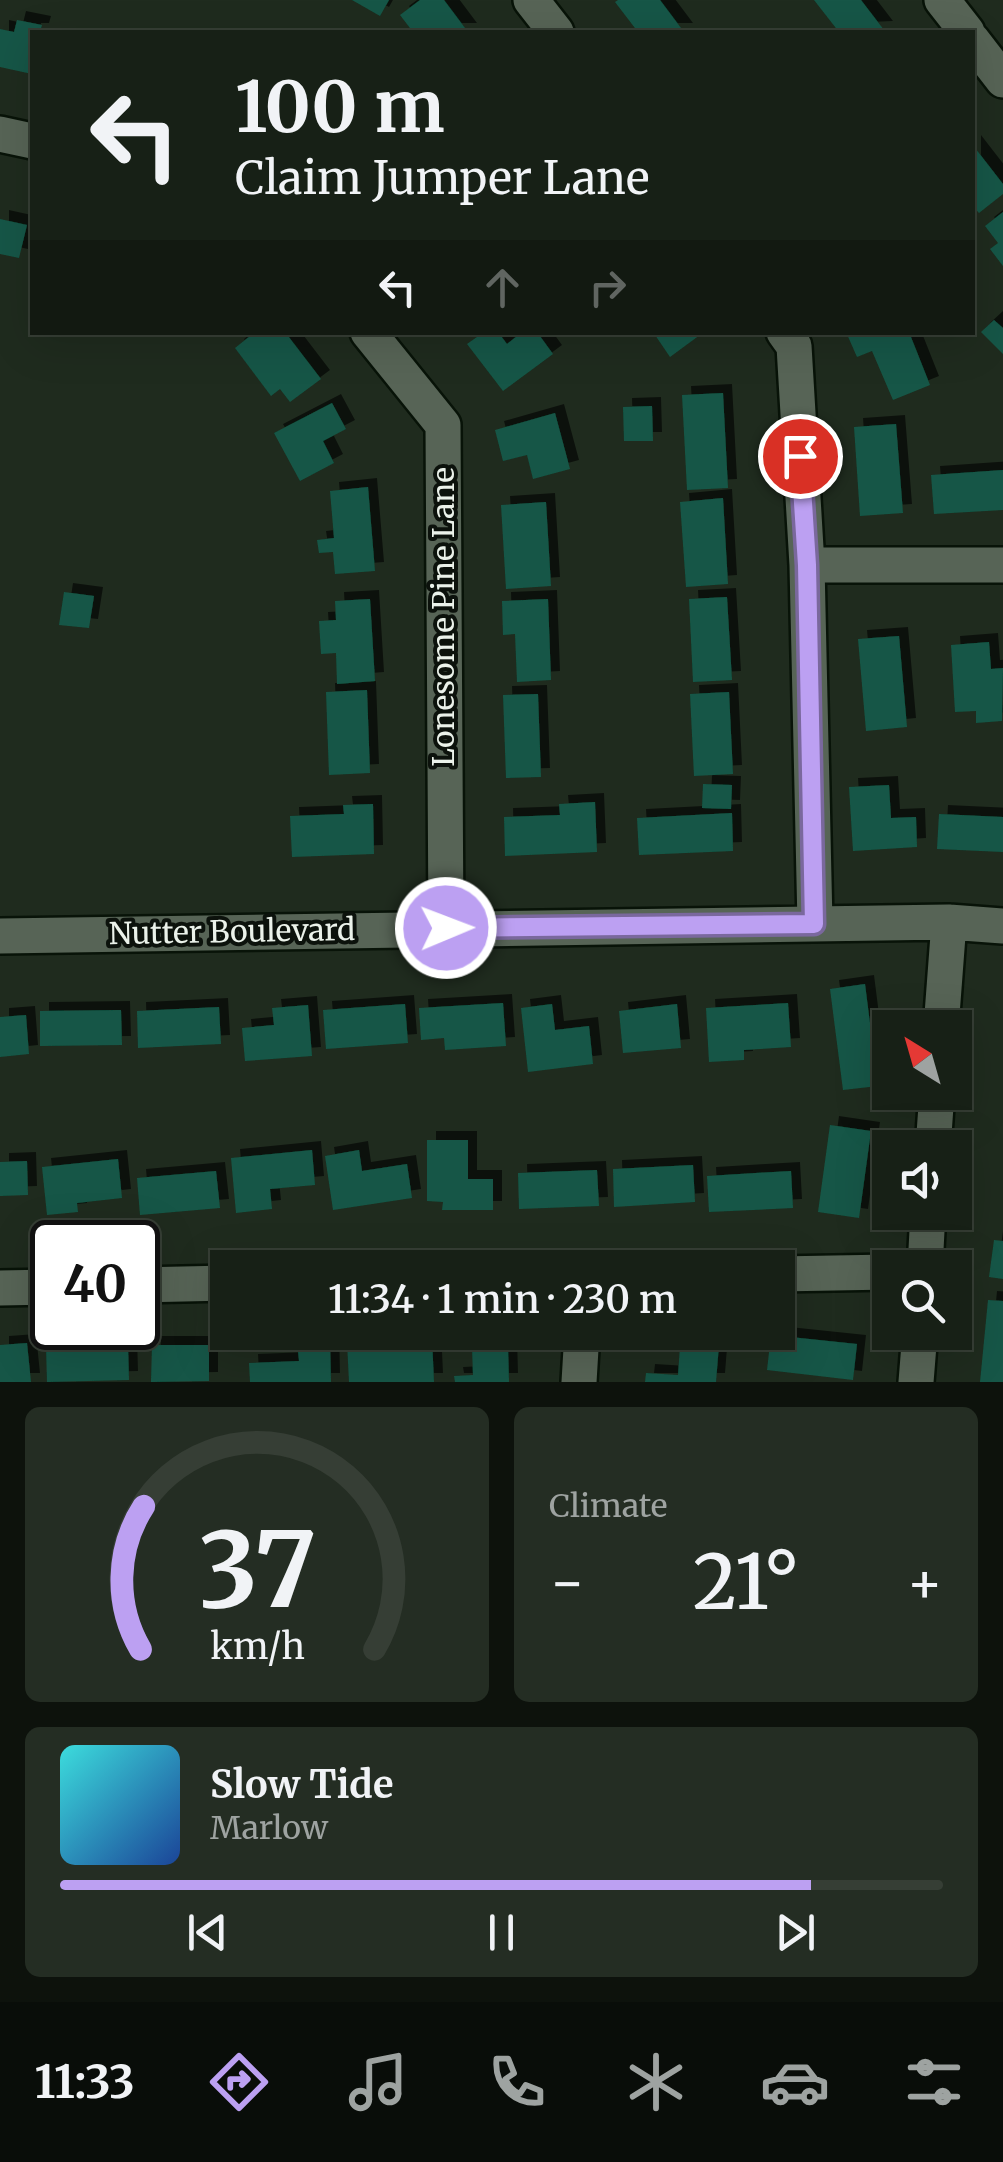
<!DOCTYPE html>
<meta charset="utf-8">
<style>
body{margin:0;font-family:Merriweather,serif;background:#242d23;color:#f1f3f6;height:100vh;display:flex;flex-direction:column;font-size:38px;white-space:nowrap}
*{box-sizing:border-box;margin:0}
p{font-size:32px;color:#9ea3a1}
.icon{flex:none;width:55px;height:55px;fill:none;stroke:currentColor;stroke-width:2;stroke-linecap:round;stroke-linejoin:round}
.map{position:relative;height:1382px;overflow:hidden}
.details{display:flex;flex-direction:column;gap:25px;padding:25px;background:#0d120c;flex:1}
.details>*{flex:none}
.hud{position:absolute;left:30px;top:30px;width:945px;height:305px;border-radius:0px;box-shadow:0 10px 40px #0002,0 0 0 2px #363e35;background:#172016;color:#f1f3f6;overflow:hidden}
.needle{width:65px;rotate:323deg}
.tools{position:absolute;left:872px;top:1010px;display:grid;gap:20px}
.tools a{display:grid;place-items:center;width:100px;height:100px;border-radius:0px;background:#172016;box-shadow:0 10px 40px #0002,0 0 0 2px #363e35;font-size:50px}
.speed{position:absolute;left:30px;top:1220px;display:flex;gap:20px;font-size:50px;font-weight:700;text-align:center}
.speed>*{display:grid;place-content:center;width:130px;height:130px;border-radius:50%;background:#172016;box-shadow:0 10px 40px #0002,0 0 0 2px #363e35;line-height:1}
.speed .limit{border:5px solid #111;border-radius:15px;background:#fff;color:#111}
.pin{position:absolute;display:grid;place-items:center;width:85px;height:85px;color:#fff;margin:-42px;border:5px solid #fff;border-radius:50%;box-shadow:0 2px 10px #0007}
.me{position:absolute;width:110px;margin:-55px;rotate:89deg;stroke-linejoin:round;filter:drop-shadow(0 0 8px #0008)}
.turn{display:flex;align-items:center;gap:35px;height:210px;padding:0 40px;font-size:45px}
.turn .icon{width:130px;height:130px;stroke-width:2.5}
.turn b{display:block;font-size:70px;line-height:85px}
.lanes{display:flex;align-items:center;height:95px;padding:0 40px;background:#0003;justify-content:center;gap:50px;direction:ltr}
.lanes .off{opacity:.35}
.big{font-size:75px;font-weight:600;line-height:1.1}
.details .widget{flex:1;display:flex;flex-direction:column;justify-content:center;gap:15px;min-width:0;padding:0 35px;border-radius:15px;background:#242d23}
.details .dial{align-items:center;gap:0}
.dial svg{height:260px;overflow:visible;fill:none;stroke:#363e35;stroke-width:7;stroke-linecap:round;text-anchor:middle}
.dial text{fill:#f1f3f6;stroke:none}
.song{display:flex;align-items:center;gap:30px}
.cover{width:120px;height:120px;border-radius:15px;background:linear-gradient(135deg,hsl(180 70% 55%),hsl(220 70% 35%))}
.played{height:10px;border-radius:5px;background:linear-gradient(90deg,#bca0f2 85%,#363e35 85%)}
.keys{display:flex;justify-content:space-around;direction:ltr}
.heat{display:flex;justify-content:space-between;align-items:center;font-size:55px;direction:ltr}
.details .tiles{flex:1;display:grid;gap:25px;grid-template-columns:1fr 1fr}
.widget:last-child{grid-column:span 2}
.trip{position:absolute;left:210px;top:1250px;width:585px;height:100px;border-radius:0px;background:#172016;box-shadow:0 10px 40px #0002,0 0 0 2px #363e35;font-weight:600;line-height:100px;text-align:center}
.tab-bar{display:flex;height:160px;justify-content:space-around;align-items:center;background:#090d09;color:#9ea3a1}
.tab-bar .icon{width:70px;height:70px}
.tab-bar .on{color:#bca0f2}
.tab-bar b{font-size:45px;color:#f1f3f6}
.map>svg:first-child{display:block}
</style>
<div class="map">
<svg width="1003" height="1382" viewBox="0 0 1003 1382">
<defs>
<filter id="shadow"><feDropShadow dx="9" dy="-9" stdDeviation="0" flood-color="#0009"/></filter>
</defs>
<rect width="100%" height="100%" fill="#1f2b1e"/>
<!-- building -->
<path fill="#145746" filter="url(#shadow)" d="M352 0H389L380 16Z
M420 0H444L468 32H413L400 15Z
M618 0H660L684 32H638L615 2Z
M814 0H861L884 30 839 32Z
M17 20 42 25 40 32H32V74L0 67V29L14 32Z
M972 144 1003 184V194L979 213 972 205Z
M1003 212V266L990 249 998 243 985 226Z
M0 219 27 225 19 258 0 254Z
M994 320 1003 328V354L981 332Z
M255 332H285L321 379 290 402 280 389 271 396 235 348Z
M484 332H498L507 344 522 332H537L553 354 503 391 467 344Z
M653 332H704L670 357Z
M846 332H909L930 385 893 400 872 351 857 357Z
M723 393 728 488 687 490 682 395Z
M332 403 346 429 323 441 334 463 300 481 274 433Z
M652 406 653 441H624L623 407Z
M555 413 570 469 533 479 527 455 503 461 495 430Z
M896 424 903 513 860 516 854 427Z
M1003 470V510L934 514 931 475Z
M368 487 375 571 335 574 333 552 319 553 317 540 334 538 330 491Z
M723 498 728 584 686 587 680 502Z
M546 502 551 586 506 589 501 505Z
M64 592 94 596 89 628 59 625Z
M727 597 732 680 693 682 689 599Z
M370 599 375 681 337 684 336 653 321 654 319 621 336 620 335 601Z
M548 599 551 680 517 682 515 634 503 635 502 601Z
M899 636 907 727 866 731 858 639Z
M989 642 991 669 1003 668 1002 721 976 723V711L955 712 951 645Z
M367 690 370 773 329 775 326 692Z
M729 692 733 774 694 776 690 694Z
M538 694 541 777 506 778 503 695Z
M703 784 732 785 731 809 702 808Z
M889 785 891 818 916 817 917 847 853 851 849 787Z
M595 802 597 852 505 856 504 817 560 815 559 804Z
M373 804 374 854 292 857 290 816 344 814 343 805Z
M732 813 733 851 639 855 637 818Z
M939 814 1003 817V852L937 849Z
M865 984 878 1086 843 1090 830 989Z
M503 1003 506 1046 445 1050 444 1038 421 1040 419 1008Z
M788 1003 791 1047 744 1050V1060L709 1062 706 1008Z
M405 1004 408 1043 326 1049 323 1010Z
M552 1004 555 1030 589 1026 593 1064 528 1072 521 1008Z
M677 1004 681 1048 623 1053 619 1011Z
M308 1005 312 1056 245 1061 242 1028 274 1025 272 1008Z
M219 1007 221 1044 138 1048 137 1011Z
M121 1010 122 1045 40 1046V1011Z
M26 1015 29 1054 0 1057V1017Z
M830 1125 871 1131 859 1218 818 1212Z
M427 1140H468V1179H493V1210H442L443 1202 427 1201Z
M312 1150 315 1185 270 1189 272 1209 236 1213 231 1158Z
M359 1150 362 1171 407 1164 412 1198 333 1210 325 1156Z
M118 1159 122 1198 77 1203 78 1212 47 1215 42 1167Z
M27 1161 28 1195 0 1196V1162Z
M693 1165 695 1202 614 1207 613 1169Z
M597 1170 599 1206 519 1209 518 1173Z
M216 1171 220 1208 140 1215 137 1178Z
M791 1171 793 1208 709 1212 707 1176Z
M994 1240 1003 1241V1279L989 1277Z
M988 1300 1003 1301V1382H980Z
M681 1332H720L716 1382H645L646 1373 678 1375Z
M771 1335 857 1344 853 1380 767 1370Z
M432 1338 434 1382H349L347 1342Z
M330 1340 331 1382H250L249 1363 299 1361 297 1342Z
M27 1343 31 1382H0V1345Z
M128 1345 129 1380 47 1382 46 1347Z
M152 1345H209V1381L151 1382Z
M508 1346 509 1382H455L454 1376 473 1375 472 1348Z"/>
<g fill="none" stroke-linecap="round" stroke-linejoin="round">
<!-- minor casing -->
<g stroke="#081308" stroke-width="40">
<path id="minor" d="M531 0 556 32
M942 0 967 32
M972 40 1003 80
M0 134 32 141
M368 332 443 425 446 929
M784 332 794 346 807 565 815 924
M807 565H1003
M0 936 949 922 1003 926
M941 1028 949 922
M933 1148 937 1092
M925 1268 928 1212
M778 1274 890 1272
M138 1285 228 1283
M0 1288 52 1287
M579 1382 582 1332
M916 1382 920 1332"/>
</g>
<!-- minor -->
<use href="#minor" stroke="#576456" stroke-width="35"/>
</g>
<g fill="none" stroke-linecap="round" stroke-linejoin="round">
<!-- route casing -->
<g stroke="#7a689d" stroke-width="25">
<path id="route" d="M446 928 814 924 807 565 800 456"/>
</g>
<!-- route -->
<use href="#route" stroke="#bca0f2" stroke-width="18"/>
</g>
<g text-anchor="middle" stroke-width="8" stroke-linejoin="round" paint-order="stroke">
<!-- street labels -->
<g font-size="30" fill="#ebf2ea" stroke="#0c120c">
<text transform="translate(444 617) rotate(-90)" y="10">Lonesome Pine Lane</text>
<text transform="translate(232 932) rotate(-1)" y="10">Nutter Boulevard</text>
</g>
</g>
</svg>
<div class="tools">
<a><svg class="needle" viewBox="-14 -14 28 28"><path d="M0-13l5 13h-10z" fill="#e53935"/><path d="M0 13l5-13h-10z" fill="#9ea3a1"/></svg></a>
<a><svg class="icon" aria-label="sound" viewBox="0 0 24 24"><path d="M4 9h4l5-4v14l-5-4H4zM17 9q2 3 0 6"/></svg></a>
<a><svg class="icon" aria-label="search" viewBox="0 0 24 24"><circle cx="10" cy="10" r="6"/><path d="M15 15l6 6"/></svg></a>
</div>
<div class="speed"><div class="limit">40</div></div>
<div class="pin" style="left:800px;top:456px;background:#d93025"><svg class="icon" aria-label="arrive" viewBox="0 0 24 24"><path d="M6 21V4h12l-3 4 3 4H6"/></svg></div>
<svg class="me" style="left:446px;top:928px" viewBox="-20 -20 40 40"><circle r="17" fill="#bca0f2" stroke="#fff" stroke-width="3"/><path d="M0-11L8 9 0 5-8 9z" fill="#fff"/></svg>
<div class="trip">11:34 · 1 min · 230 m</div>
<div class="hud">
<div class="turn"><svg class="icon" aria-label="left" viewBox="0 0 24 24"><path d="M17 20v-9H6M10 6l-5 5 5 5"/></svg><div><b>100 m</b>Claim Jumper Lane</div></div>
<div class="lanes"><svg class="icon" aria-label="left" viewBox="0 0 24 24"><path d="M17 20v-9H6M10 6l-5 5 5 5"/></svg><svg class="icon off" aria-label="ahead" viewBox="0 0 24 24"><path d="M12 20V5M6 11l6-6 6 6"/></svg><svg class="icon off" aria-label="right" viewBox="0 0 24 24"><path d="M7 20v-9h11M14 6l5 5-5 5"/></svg></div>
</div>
</div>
<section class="details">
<div class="tiles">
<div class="widget dial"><svg viewBox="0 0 100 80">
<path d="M14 69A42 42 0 1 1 86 69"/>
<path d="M14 69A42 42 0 0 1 15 25" stroke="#bca0f2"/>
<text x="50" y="56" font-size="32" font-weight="700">37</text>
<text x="50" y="72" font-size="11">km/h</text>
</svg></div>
<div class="widget"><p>Climate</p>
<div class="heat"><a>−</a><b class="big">21°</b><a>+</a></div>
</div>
<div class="widget">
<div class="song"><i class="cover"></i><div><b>Slow Tide</b><p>Marlow</p></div></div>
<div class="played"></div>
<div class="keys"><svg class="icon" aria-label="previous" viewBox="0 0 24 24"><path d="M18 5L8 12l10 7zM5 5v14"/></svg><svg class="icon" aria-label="pause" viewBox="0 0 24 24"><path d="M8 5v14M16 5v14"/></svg><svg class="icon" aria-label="next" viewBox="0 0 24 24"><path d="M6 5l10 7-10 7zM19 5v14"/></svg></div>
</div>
</div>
</section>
<nav class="tab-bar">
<b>11:33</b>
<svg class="icon on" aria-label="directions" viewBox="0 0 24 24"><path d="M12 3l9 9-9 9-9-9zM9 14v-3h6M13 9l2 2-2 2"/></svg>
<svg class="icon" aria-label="music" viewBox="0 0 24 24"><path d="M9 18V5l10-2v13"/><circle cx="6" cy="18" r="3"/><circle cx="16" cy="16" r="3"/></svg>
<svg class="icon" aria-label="phone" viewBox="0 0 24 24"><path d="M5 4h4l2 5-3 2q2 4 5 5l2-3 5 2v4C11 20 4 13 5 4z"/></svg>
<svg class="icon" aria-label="climate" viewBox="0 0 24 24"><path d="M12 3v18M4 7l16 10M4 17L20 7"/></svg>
<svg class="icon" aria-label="car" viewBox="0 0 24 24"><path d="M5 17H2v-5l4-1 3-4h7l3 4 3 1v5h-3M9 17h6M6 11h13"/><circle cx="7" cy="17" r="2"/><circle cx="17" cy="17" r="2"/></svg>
<svg class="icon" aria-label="filters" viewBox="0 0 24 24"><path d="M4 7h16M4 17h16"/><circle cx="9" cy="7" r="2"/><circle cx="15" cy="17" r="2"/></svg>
</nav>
